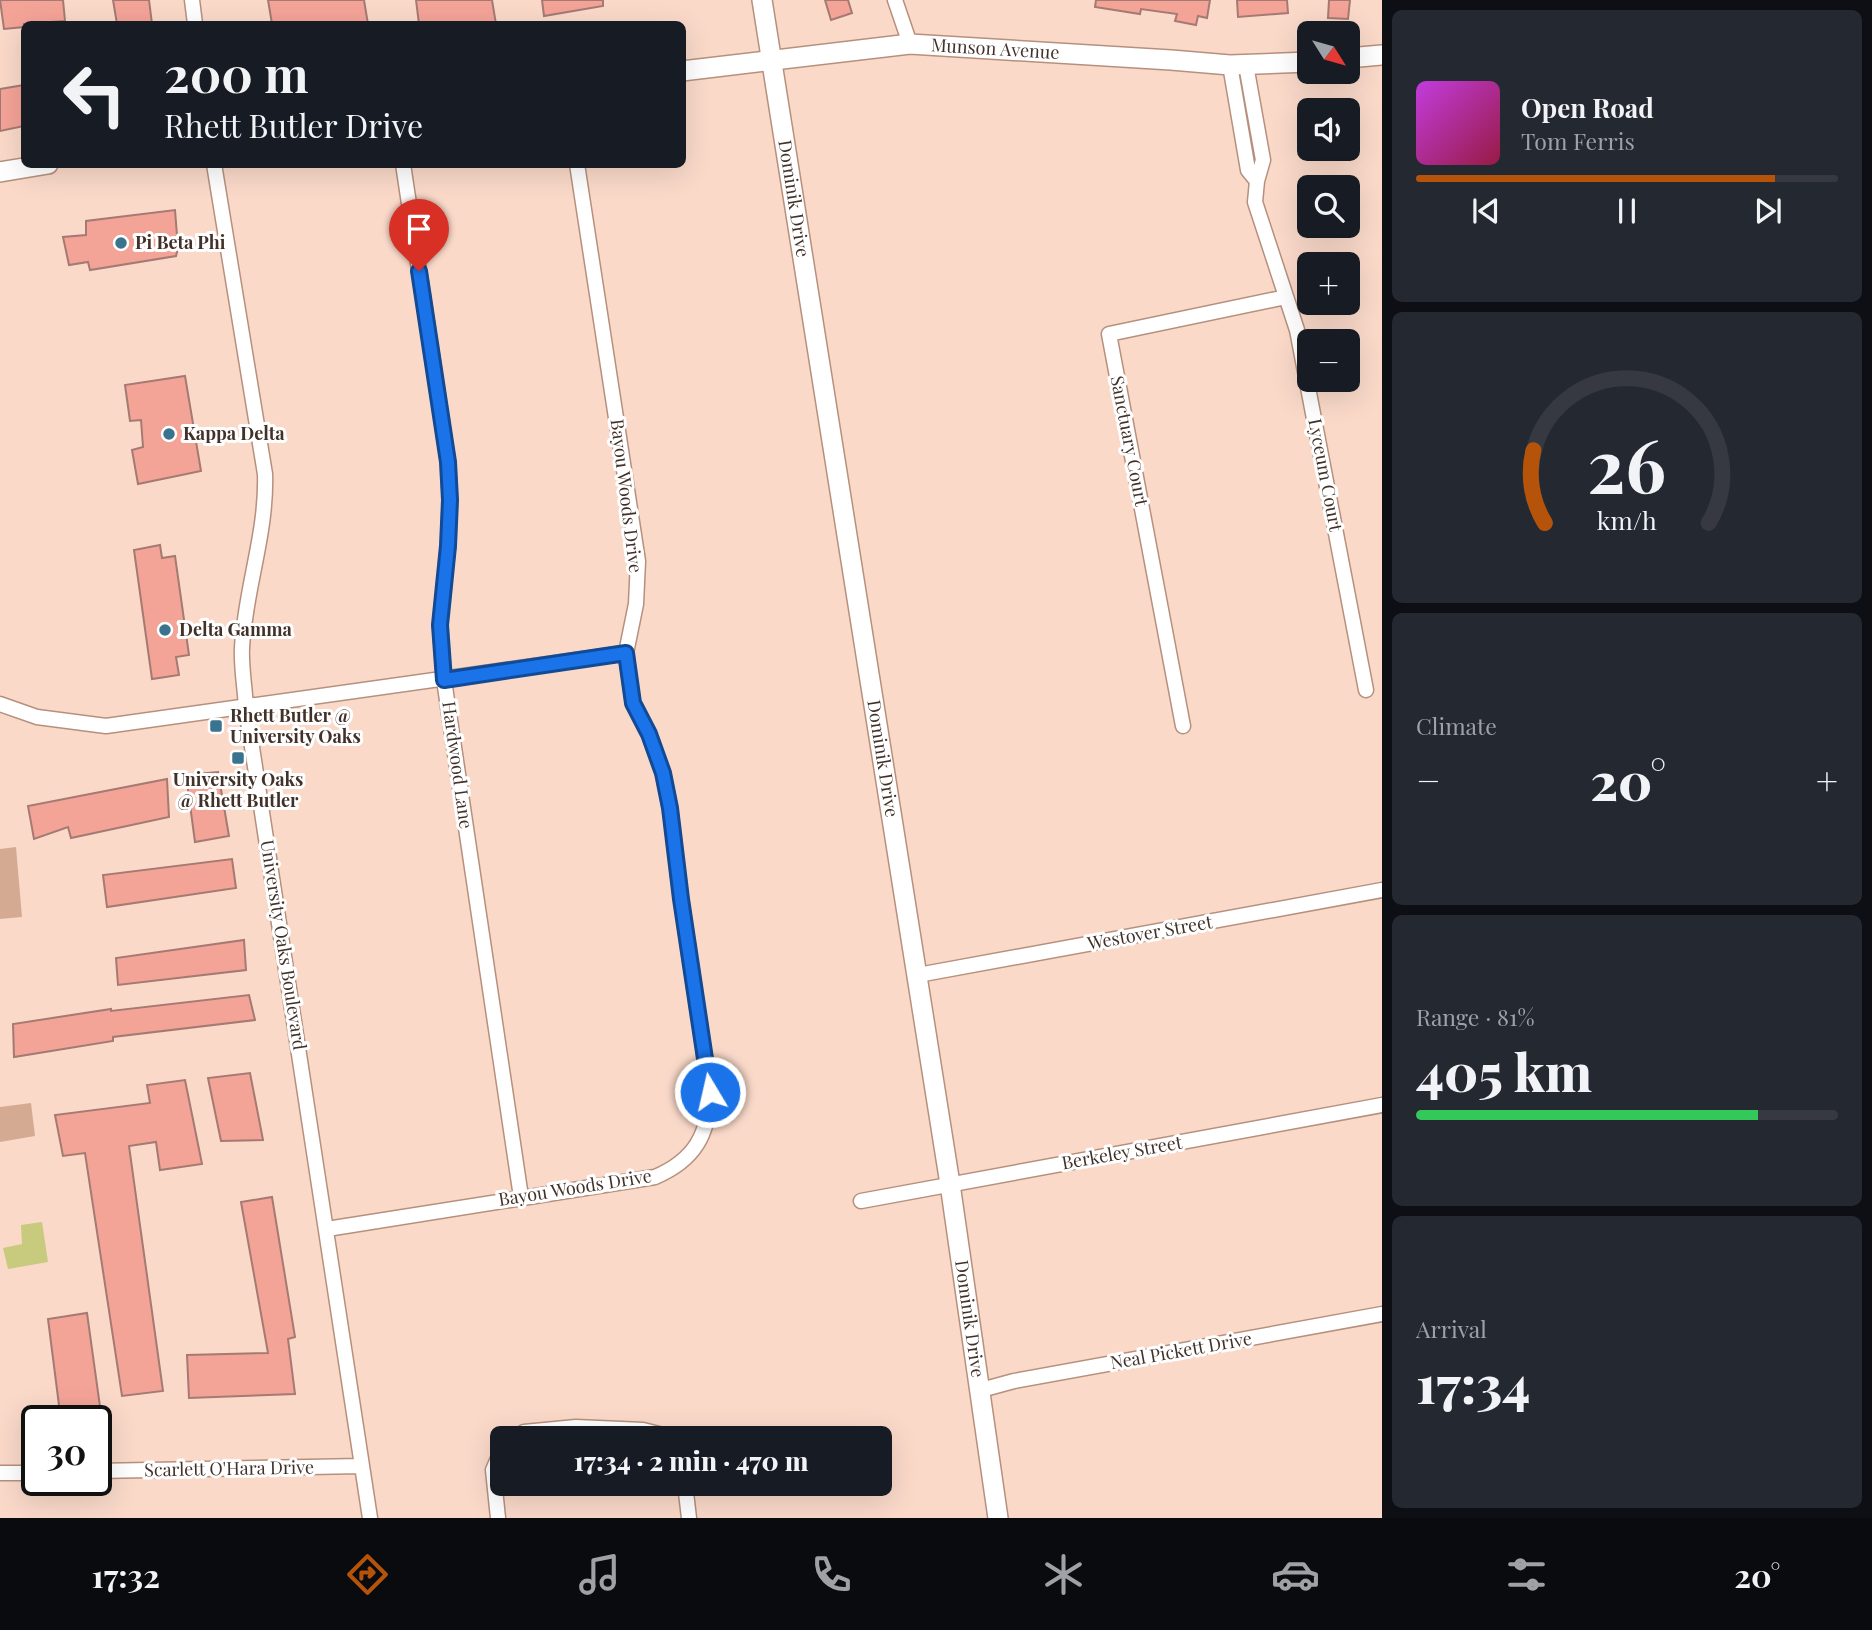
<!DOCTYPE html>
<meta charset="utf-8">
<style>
body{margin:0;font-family:"Playfair Display",serif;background:#242831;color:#f1f3f6;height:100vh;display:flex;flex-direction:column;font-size:26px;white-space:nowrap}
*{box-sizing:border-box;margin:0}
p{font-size:23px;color:#9ea1a6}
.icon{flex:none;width:38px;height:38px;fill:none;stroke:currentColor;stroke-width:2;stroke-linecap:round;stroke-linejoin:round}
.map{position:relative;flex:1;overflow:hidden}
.sheet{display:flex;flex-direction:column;gap:10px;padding:10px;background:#0d0f14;width:490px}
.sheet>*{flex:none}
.banner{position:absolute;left:21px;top:21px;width:665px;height:147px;border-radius:10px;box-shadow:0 7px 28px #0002;background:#171b24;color:#f1f3f6;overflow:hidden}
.needle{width:46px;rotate:127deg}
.fabs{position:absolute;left:1297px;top:21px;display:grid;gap:14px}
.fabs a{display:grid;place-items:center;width:63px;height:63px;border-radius:10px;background:#171b24;box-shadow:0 7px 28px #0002;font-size:35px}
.speed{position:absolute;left:21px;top:1405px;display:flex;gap:14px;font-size:35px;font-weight:700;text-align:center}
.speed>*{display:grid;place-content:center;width:91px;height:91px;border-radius:50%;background:#171b24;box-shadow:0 7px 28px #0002;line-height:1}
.speed .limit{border:4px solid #111;border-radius:10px;background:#fff;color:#111}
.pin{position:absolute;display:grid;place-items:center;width:60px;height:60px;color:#fff;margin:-72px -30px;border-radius:50% 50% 50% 0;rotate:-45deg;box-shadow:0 0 7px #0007}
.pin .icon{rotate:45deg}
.me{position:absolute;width:77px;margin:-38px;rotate:351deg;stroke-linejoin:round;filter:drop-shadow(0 0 5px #0008)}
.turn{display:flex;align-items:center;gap:24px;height:147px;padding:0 28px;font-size:32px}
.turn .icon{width:91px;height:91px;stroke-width:2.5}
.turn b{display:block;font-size:49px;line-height:60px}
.big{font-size:52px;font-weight:800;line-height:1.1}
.sheet .card{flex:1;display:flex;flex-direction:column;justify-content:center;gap:10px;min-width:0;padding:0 24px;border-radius:10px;background:#242831}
.sheet .dial{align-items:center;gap:0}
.dial svg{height:182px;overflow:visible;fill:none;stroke:#363941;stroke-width:7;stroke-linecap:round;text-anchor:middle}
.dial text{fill:#f1f3f6;stroke:none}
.song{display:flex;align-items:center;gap:21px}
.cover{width:84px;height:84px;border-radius:10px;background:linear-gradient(135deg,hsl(290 70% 55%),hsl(340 70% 35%))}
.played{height:7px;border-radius:4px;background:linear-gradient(90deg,#b45309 85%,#363941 85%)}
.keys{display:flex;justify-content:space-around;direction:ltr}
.heat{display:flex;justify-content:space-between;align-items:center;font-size:38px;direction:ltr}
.charge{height:10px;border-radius:5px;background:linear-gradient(90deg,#34c759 81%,#363941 0)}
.trip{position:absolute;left:490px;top:1426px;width:402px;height:70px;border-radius:10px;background:#171b24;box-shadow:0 7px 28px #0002;font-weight:800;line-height:70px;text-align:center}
.menu{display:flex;height:112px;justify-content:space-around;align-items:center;background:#090b0e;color:#9ea1a6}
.menu .icon{width:49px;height:49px}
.menu .current{color:#b45309}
.menu b{font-size:32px;color:#f1f3f6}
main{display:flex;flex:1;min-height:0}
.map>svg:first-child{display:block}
</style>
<main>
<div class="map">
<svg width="1382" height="1518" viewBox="0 0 1382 1518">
<rect width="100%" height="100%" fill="#fad9c9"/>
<!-- green -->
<path fill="#d5aa93" d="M16 847 22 917 0 919V849Z
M31 1103 35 1136 0 1142V1107Z"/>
<!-- water -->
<path fill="#c8ca7e" d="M42 1222 48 1262 8 1269 3 1248 22 1244 21 1225Z"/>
<!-- building -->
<path fill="#f4a397" stroke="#a47a73" stroke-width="2" d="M0 0H63L65 21 24 24V27L4 29Z
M113 0H149L152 24H117Z
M268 0H364L368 24H272Z
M416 0H492L496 24H419Z
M542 0H603V6L544 16Z
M825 0H848L852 13 831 20Z
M1096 0H1210L1207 18 1198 16 1196 25 1175 21 1177 14 1141 9 1140 14 1095 7Z
M1237 0H1287L1288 13 1238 17Z
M1329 0H1350L1348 19 1328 18Z
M24 85V126L0 131V89Z
M175 210 178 248 176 256 90 270 88 262 69 265 63 237 86 235V221Z
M185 376 201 471 138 484 132 450 143 447 141 420 130 421 125 385Z
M160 545 162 558 175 556 189 655 176 657 179 675 152 679 134 550Z
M218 772 229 836 195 842 186 775Z
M167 779 169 817 71 838 68 827 34 839 28 806Z
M232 859 236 888 107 907 103 875Z
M244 940 246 970 118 985 116 958Z
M249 995 255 1020 113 1037V1041L14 1057 13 1024 111 1009V1011Z
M250 1073 263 1140 221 1141 208 1078Z
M185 1080 202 1164 160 1170 156 1142 129 1146 163 1391 122 1396 85 1153 63 1156 55 1115 150 1103 147 1085Z
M272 1197 295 1337 288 1339 295 1394 189 1398 187 1355 268 1353 241 1202Z
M87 1313 102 1421H61L48 1319Z"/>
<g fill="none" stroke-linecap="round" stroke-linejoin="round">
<!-- street casing -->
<g stroke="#b6907d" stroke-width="17">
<path id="street" d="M192 0 195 24
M895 0 910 44
M1230 65 1248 170 1257 181
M1246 65 1263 160 1257 181 1255 202 1297 330 1366 690
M214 164 265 474C267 534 245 589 242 648 241 667 245 688 246 708L370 1518
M403 164 448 462 450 500 448 546 440 625 444 680 521 1197
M0 704 37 717 106 726 626 653
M1183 726 1109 334 1286 297
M918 975 1382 890
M861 1201 1382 1105
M327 1229 655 1177C695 1160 709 1134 710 1092L681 899 670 808 663 773 649 734 633 703 626 653 636 604 638 561 577 164
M981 1390 1014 1381 1382 1314
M514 1438 524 1432 576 1427 643 1430 659 1434 666 1438
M96 1471 362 1466
M0 1473H37
M685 1484 689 1518
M498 1518 493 1470 502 1449"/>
</g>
<!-- secondary casing -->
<g stroke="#b6907d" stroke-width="22">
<g id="secondary">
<path id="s1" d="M762 0 950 1184 998 1518"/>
<path d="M1348 58 1382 55"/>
<path id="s2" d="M682 71 910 44 1171 60 1230 65 1309 62"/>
<path d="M0 172 48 164"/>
</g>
</g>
<!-- street -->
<use href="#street" stroke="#fff" stroke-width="14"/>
<!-- secondary -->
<use href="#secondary" stroke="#fff" stroke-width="19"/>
</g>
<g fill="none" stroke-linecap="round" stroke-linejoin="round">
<!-- route casing -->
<g stroke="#114b97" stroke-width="18">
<path id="route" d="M419 271 448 462 450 500 448 546 440 625 444 680 626 653 633 703 649 734 663 773 670 808 681 899 710 1092"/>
</g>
<!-- route -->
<use href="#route" stroke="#1a73e8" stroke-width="12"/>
</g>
<!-- markers -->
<g fill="#3a738d" stroke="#fff" stroke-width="2.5">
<circle cx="121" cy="243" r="7"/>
<circle cx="169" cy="434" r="7"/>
<circle cx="165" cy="630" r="7"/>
<rect x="209" y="719" width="14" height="14" rx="3.5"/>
<rect x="231" y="751" width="14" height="14" rx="3.5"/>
</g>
<g text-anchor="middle" stroke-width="6" stroke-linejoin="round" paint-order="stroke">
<!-- street labels -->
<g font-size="18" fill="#413129" stroke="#fff">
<text dy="6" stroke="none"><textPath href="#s2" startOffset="315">Munson Avenue</textPath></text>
<text dy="6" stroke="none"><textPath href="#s1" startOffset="201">Dominik Drive</textPath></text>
<text transform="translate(1129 441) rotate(79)" y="6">Sanctuary Court</text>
<text transform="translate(1325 475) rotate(79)" y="6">Lyceum Court</text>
<text transform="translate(626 496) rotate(83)" y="6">Bayou Woods Drive</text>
<text dy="6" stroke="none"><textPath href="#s1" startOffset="768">Dominik Drive</textPath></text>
<text transform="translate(457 765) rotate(82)" y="6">Hardwood Lane</text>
<text transform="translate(1150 933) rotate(-10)" y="6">Westover Street</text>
<text transform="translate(283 945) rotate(81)" y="6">University Oaks Boulevard</text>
<text transform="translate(1122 1153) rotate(-10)" y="6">Berkeley Street</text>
<text transform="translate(575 1188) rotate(-9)" y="6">Bayou Woods Drive</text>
<text dy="6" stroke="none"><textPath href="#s1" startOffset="1335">Dominik Drive</textPath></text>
<text transform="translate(1181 1351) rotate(-10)" y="6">Neal Pickett Drive</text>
<text transform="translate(229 1469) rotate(-1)" y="6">Scarlett O'Hara Drive</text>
</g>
<!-- poi labels -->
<g font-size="18" font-weight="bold" fill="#413129" stroke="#fff" text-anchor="start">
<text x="135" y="249">Pi Beta Phi</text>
<text x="183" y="440">Kappa Delta</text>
<text x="179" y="636">Delta Gamma</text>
<text x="230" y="722">Rhett Butler @<tspan x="230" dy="21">University Oaks</tspan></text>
<text x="238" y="786" text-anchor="middle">University Oaks<tspan x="238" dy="21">@ Rhett Butler</tspan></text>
</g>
</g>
</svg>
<div class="fabs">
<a><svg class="needle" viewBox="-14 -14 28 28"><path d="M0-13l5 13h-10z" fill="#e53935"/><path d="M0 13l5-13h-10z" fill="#9ea1a6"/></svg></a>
<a><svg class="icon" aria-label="sound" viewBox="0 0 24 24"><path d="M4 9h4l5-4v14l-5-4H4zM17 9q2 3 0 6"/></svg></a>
<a><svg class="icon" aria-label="search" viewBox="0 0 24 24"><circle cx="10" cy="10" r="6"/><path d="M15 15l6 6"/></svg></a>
<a>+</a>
<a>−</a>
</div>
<div class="speed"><div class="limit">30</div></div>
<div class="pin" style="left:419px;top:271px;background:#d93025"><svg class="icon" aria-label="arrive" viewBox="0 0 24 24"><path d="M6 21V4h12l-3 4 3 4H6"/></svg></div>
<svg class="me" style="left:710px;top:1092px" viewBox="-20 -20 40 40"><circle r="17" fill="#1a73e8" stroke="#fff" stroke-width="3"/><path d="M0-11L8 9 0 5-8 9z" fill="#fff"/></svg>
<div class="trip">17:34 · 2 min · 470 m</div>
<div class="banner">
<div class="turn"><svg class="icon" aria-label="left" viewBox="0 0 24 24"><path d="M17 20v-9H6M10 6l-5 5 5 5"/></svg><div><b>200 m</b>Rhett Butler Drive</div></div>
</div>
</div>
<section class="sheet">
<div class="card">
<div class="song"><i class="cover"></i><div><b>Open Road</b><p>Tom Ferris</p></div></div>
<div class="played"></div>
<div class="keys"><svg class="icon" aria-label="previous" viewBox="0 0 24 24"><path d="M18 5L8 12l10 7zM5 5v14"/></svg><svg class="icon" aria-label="pause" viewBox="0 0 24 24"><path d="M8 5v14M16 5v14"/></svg><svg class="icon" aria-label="next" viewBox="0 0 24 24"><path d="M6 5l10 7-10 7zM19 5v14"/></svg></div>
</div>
<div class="card dial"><svg viewBox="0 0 100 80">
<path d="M14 69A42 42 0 1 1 86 69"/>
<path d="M14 69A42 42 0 0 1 9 37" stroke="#b45309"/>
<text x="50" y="56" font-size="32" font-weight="700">26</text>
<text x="50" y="72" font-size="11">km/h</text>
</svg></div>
<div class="card"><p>Climate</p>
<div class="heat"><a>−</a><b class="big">20°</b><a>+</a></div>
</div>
<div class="card"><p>Range · 81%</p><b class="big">405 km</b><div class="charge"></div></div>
<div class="card"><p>Arrival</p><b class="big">17:34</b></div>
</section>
</main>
<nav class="menu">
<b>17:32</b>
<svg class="icon current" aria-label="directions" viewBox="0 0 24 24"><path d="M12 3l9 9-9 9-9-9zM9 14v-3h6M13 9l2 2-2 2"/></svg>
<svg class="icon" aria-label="music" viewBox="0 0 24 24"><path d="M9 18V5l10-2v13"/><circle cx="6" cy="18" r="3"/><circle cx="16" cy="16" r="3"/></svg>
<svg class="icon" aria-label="phone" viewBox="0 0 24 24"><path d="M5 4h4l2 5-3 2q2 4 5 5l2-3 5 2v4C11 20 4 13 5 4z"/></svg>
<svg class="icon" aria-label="climate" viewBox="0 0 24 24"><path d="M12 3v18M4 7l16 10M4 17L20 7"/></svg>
<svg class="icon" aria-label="car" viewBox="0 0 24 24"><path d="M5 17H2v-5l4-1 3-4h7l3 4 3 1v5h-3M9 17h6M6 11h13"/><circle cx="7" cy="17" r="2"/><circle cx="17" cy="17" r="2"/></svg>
<svg class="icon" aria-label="filters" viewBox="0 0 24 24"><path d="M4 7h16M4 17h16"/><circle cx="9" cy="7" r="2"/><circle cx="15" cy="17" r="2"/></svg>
<b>20°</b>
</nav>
